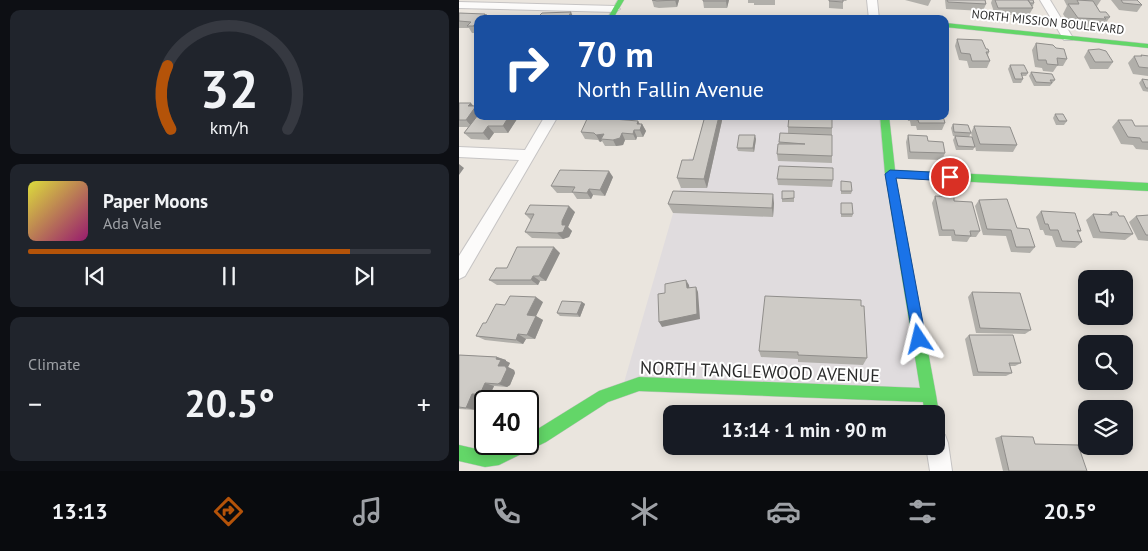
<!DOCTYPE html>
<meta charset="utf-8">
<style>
body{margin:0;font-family:"PT Sans",sans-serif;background:#20242c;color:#f1f3f6;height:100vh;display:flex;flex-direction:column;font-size:19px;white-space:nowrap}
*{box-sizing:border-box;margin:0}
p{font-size:16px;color:#9ea1a6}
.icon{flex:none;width:28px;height:28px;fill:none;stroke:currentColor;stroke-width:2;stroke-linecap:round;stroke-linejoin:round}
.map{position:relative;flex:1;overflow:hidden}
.sheet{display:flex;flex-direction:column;gap:10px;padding:10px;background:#0d0f14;width:459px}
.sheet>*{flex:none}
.hud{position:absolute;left:15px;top:15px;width:475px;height:105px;border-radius:10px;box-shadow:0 2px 12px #0003;background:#1a4fa0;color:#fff;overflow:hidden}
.fabs{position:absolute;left:619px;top:270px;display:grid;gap:10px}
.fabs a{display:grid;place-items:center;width:55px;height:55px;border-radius:10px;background:#171b24;box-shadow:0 2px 12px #0003;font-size:25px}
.speed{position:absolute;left:15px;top:390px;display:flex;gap:10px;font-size:25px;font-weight:700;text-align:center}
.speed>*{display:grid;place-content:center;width:65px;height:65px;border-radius:50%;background:#171b24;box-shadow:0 2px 12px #0003;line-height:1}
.speed .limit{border:2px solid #111;border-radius:8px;background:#fff;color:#111}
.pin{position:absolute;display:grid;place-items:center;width:42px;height:42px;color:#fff;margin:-21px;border:2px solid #fff;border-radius:50%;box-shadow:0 1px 5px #0007}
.me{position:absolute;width:55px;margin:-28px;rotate:350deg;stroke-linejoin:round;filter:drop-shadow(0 0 4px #0008)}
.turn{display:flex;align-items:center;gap:18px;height:105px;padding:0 20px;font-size:22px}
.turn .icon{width:65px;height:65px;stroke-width:2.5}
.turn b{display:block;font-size:35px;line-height:42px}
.big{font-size:38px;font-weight:700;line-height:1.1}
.sheet .card{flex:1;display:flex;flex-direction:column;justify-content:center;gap:8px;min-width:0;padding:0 18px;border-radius:10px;background:#20242c}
.sheet .dial{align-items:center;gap:0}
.dial svg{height:130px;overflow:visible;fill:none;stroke:#363941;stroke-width:7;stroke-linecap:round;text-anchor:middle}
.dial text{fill:#f1f3f6;stroke:none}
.song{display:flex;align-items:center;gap:15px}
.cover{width:60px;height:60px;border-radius:8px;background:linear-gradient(135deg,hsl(60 70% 55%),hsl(320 70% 35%))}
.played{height:5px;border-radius:2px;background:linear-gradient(90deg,#b45309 80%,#363941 80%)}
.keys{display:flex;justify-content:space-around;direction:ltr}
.heat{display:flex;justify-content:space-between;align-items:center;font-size:28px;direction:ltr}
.trip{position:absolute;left:204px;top:405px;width:282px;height:50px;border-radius:10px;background:#171b24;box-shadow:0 2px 12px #0003;font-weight:700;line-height:50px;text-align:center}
.menu{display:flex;height:80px;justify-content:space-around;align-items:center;background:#090b0e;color:#9ea1a6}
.menu .icon{width:35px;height:35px}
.menu .current{color:#b45309}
.menu b{font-size:22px;color:#f1f3f6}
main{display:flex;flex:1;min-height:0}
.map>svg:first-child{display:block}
</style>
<main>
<section class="sheet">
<div class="card dial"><svg viewBox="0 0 100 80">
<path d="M14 69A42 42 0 1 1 86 69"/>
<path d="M14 69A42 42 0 0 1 12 30" stroke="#b45309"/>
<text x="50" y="56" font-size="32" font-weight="700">32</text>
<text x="50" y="72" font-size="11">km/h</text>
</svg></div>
<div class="card">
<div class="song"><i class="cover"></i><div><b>Paper Moons</b><p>Ada Vale</p></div></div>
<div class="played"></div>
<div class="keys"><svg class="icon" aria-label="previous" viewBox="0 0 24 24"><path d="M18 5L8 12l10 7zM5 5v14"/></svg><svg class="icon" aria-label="pause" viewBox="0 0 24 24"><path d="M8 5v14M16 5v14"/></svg><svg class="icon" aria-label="next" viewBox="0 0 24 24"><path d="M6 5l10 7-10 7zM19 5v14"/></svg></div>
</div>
<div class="card"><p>Climate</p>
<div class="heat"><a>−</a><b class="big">20.5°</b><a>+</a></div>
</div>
</section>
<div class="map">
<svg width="690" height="471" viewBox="0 0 690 471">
<rect width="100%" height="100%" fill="#eae5de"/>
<!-- industrial -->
<path fill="#e0dcde" d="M249 116H425L470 395 164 386 230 158H239Z"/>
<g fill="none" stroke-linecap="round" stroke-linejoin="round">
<!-- street casing -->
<g stroke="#c6c4c4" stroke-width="2">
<path id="street" d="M408 0H418L420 19H410Z
M581 0H591L614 38 613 40H605Z
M0 2 156 6 161 9 156 12 0 8Z
M86 116H99L6 276 0 279V256L60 160 0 157V147L66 150Z
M478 432 486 435 489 443 493 471H471L467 446H478Z"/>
</g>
<!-- fast casing -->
<g stroke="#c6c4c4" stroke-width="1">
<path id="fast" d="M159 0H165L155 17 161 19H148Z
M486 23 690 44V48L486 27Z
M421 116H430L436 170 690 183V191L437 178 477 395 480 414 478 419V414H466L464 402 180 391 149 402 87 442 40 465 26 467 0 461V445L26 451 39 449 51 444H69V435L140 391 180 377 461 388 426 174Z"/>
</g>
<!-- street -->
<use href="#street" fill="#fcfbfa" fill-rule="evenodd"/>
<!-- fast -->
<use href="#fast" fill="#63d668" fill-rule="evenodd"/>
</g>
<!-- wall -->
<path fill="#b1afaa" d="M193 0H220L218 7 200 8 195 7Z
M270 0 268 8H245L244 1Z
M289 0H316V5H295V3H289Z
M370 0H388L387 1H384V9L370 8Z
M446 0H472L469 6Z
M486 0H526L527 4 524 11 487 9Z
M533 0H574L575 3 574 6H573L574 8 570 15H536L532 3Z
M605 0H642L638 6 641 12 651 17 644 27H642L640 29 613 28 604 14 608 6Z
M652 0H678L683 5 678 12 660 10Z
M0 13 28 15 31 19H19V33H13L10 28H0Z
M498 39 527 49 530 52 529 55 531 61 528 68H510L508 61 500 60 496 46Z
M577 43 608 59 604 66H598L594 72 584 71 583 68 576 67 573 50Z
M629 50 654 62 649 69H631L625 57Z
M682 55 690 56V76L674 74 669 63 675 56H681Z
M551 65 569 73 567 76H563L564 79 562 83H554L549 69Z
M572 72 596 80 591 86H575L570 76Z
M683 79 690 80V92L684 91 680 83Z
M0 103 17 106 19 108V116H60L49 133H35L30 140 12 139 5 133 9 127H0Z
M596 114 608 121 605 125H597L594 118Z
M246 116H264L248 188H222L218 178 234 160Z
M373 116V163L319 161 318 154 321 133H329V127Z
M448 116H484L486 123 483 130H458L457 126H452L451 121H449Z
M659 120 676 126H690V150L677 149 674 145 662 144 653 127Z
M179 121 181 124H183L187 131 184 137H178L177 140H166L164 145 157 146H146L143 141 141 142 139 140 126 139 122 132Z
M494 124 512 133 510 137H513L512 133 515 126 558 145 554 152 517 151 516 146 514 150H497L494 140 496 136H505H494L492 128Z
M449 135 469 141 486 153 483 160 449 159 447 142Z
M297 139 295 152 279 151 278 148Z
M154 177 146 196 134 195 132 199H118L114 193H98L92 186Z
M318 179 374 180 373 187 319 185Z
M382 181 393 191 392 194H382Z
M323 191H335V202H323Z
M476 196 495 201 521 231 517 237H511L508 242 493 241 492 236H480L473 203Z
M520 200 558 228 576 247 571 253 552 252 547 236 524 235 516 206Z
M315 203 314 217 214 213 209 204Z
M382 203 394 214 393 217H382Z
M582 211 622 231 619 233 623 242 616 248 597 247 593 236 586 235 584 230H581L577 217Z
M116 212 109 227 113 231 110 237 104 239 73 238 66 232 72 220 66 214Z
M652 212 674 234 666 240 634 238 627 220 634 214 648 215Z
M690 215V241L679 240 670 222 677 216Z
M101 253 87 281H81L79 285H38L30 280 48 268Z
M513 292 572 330 566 334 517 333 509 297Z
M84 302 77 316 84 320 76 339H67L64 344 26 340 17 336 27 323 46 305Z
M123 302 126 304 121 317 101 316 98 313Z
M402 306 408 358 404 365 339 362V359L302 357 300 351Z
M510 335 562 363 556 366H551L553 373 547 376H514L506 339Z
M0 355 38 357 47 360V361L51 363 49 367 55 370 56 373 51 385 48 387 35 386 30 397 23 396 17 410 0 409Z
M542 436 576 444 628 471H544L536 438Z"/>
<!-- shaded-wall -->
<path fill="#908e8b" d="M216 0H220L218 7Z
M268 0H270L268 8 267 1Z
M112 12 115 19H108Z
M26 14 28 15 31 19H23Z
M19 22V32L14 26Z
M12 103 16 108 17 106 19 108V116L13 127 7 120 9 106Z
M50 116H60L49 133 44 126Z
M260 116H264L248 188 245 179Z
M179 121 182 127 183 124 187 131 184 137 178 124Z
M29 126 35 133 30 140 24 133Z
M175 130 178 137 177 140 174 134Z
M163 133 166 140 164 145 157 146 154 140Z
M145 134 142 139 143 141 141 142 137 135Z
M296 135 297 139 295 152 294 148Z
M0 164 5 168 0 175Z
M150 171 154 177 146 196 141 190Z
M130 189 134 195 132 199 128 193Z
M314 194 315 203 314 217 313 208Z
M110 206 116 212 109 227 113 231 110 237 104 239 98 233 103 225V221Z
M95 247 101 253 87 281 80 276Z
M74 276 81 281 79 285 72 280Z
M227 280 230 285 231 293 228 288Z
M237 287 239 292 241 319 203 327 200 322Z
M77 297 84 302 77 316 84 320 76 339 68 335V315Z
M123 302 126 304 121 317 118 314Z
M59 334 67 339 64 344 57 340Z
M38 357 47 360V361L51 363 49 367 55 370 56 373 51 385 48 387 39 384V366L37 359Z
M26 383 35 386 30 397 21 394Z
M13 394 23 396 17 410 7 408Z"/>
<!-- building -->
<path fill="#cecbc6" stroke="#908e8b" d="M193 0H216L198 1Z
M244 0H268L267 1H244Z
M370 0H384V2L370 1Z
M488 0H526L527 4 489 2Z
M536 0H569L574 8H539Z
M569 0H574L575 3H571Z
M618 0 634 1 641 12H647L651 17H645L647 19 619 18 609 4H620Z
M662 0H678L683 5 664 3Z
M112 12 108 19H77L83 13Z
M0 13 26 14 25 15H28L23 19H19V22L14 26H8L12 22 0 21Z
M498 39 523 40 527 49H529L530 52H527L531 61H513L511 54 502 53Z
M577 43 594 45 597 48 605 49 608 59 598 58 599 65 588 64 587 60H579Z
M640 49 647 51 654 62H636L629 50Z
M682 55 690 56V68L680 67 675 56H683Z
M551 65H565L569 73H562L564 79H556Z
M572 72 593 74 596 80H591L593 83 577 82Z
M683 79 690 80V88H687Z
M0 103H12L9 106H17L7 120H0Z
M596 114H604L608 121H600Z
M19 115V116H50L44 126H29L24 133H5Z
M246 116H260L245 179 218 178 223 160H234Z
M330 116H373V128L329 127Z
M453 116H484L486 123H460L459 120 454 119Z
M142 118 179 121 178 124H183L181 130H175L174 134 163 133 161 138 154 140 142 139 145 134 137 135 135 133 122 132 128 119Z
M659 120H673L676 126H690V142H683L681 138 669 137Z
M494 124 509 125 512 133 495 132Z
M515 126 551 127 558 145 521 144Z
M321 133 373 135V156L318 154 319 144H346L320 142Z
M280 135H296L294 148H278Z
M449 135 468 136 469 141 484 142 486 153 451 152Z
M496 136 513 137 516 147 499 146Z
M320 166 374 168V180L318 179Z
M101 170 150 171 141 190 130 189 128 193 113 192 116 187 92 186Z
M382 181 392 182 393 191H382Z
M214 191 314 194 313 208 209 204Z
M323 191H335V198L323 199Z
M476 196 495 197V201L513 202 521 231H511L512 236 496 235 495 230H483Z
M548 199 558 228 570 229 576 247H557L552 230 528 229 520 200Z
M382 203H393L394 214H382Z
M71 205 110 206 103 221V225H107L104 232 98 233 66 232 75 214H66Z
M582 211 616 213 622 231 618 230 623 242 603 241 599 230H591L589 224H586Z
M652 212H658L660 216H665L674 234 641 232 634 214 653 215Z
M690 215V235H687L677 216Z
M58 247H95L80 276H74L72 280H30L37 268H48Z
M227 280 228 288 237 287 238 314 200 322 199 294 206 293V284Z
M513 292 561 293 572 330 521 328Z
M51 296 77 297 68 315 77 316 68 335 59 334 57 340 17 336 24 323H27L37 304 46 305Z
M306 296 402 300V306H405L408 358 339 355V352L300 351Z
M103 301 123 302 118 314 98 313Z
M510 335H554L562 363H550L553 373 519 372Z
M0 355 38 357 37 359 42 360 39 366H46L48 369 42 382 39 384 26 383 21 394H13L7 408 0 407Z
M542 436 574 437 576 444 619 445 628 471H550Z"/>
<!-- route -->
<path fill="#1a73e8" stroke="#114b97" d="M431 170 491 173 496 177 491 181 437 178 467 339 465 344 460 346 456 344 454 339 426 174Z"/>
<g text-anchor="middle" stroke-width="4" stroke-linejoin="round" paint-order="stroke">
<!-- far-street labels -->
<g font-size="12" fill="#2a2a2a" stroke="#fff">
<text transform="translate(589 22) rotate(6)" y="4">NORTH MISSION BOULEVARD</text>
</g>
<!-- near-street labels -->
<g font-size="18" fill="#2a2a2a" stroke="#fff">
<text transform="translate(301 372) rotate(2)" y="6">NORTH TANGLEWOOD AVENUE</text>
</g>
</g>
</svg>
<div class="fabs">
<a><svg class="icon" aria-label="sound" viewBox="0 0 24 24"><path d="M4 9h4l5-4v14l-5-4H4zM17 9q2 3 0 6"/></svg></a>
<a><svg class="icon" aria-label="search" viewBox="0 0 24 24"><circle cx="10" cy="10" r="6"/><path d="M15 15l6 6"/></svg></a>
<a><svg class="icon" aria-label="layers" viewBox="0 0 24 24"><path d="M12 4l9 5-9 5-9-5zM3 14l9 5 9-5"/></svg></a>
</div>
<div class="speed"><div class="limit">40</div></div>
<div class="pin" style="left:491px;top:177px;background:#d93025"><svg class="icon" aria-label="arrive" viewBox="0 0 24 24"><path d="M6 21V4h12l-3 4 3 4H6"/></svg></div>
<svg class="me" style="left:460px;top:339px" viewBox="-20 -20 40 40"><path d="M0-17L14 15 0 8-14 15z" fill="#1a73e8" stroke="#fff" stroke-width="4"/></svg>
<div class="trip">13:14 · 1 min · 90 m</div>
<div class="hud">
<div class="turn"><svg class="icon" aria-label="right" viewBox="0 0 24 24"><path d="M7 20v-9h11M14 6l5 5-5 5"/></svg><div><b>70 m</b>North Fallin Avenue</div></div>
</div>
</div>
</main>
<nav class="menu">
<b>13:13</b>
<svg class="icon current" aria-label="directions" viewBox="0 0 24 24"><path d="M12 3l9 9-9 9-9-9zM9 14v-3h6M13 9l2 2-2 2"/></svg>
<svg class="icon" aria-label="music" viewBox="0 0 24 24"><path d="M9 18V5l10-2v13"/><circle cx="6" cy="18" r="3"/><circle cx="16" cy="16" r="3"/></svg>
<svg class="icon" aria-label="phone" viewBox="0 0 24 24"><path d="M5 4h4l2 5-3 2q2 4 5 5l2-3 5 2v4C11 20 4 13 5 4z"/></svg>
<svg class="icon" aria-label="climate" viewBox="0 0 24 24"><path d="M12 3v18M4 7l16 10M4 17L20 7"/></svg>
<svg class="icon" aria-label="car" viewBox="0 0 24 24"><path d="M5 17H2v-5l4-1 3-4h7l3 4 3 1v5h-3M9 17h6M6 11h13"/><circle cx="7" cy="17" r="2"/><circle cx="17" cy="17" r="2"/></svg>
<svg class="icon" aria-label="filters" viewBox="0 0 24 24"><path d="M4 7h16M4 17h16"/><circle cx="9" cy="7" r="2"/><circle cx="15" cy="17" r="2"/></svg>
<b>20.5°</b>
</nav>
